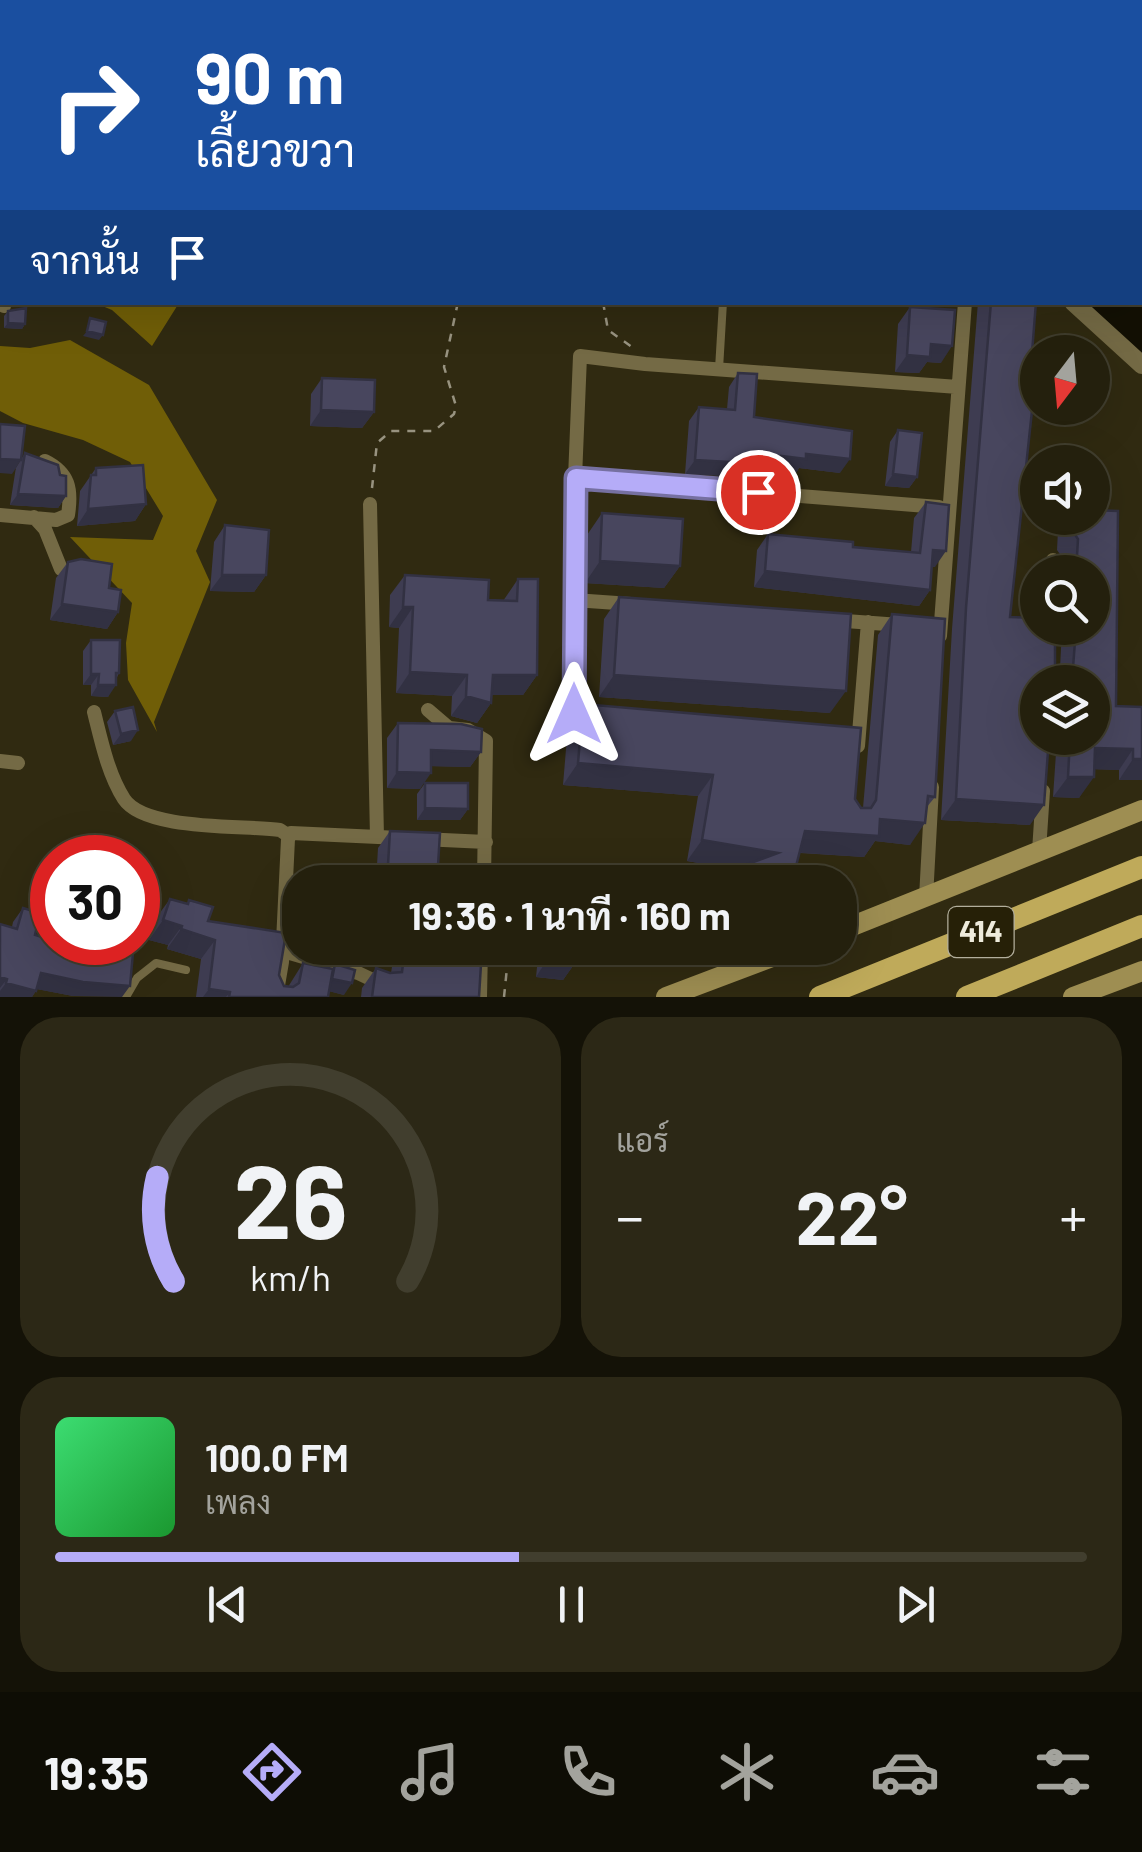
<!DOCTYPE html>
<html lang="th">
<meta charset="utf-8">
<style>
body{margin:0;font-family:Barlow,Sarabun,sans-serif;background:#2c2816;color:#f1f3f6;height:100vh;display:flex;flex-direction:column;font-size:38px;white-space:nowrap}
*{box-sizing:border-box;margin:0}
p{font-size:32px;color:#a3a39d}
.icon{flex:none;width:55px;height:55px;fill:none;stroke:currentColor;stroke-width:2;stroke-linecap:round;stroke-linejoin:round}
.map{position:relative;height:997px;overflow:hidden}
.side{display:flex;flex-direction:column;gap:20px;padding:20px;background:#141207;flex:1}
.side>*{flex:none}
.guide{position:absolute;left:0px;top:0px;width:1142px;height:305px;box-shadow:0 10px 40px #0002,0 0 0 2px #413e2e;background:#1a4fa0;color:#fff;overflow:hidden}
.needle{width:65px;rotate:196deg}
.fabs{position:absolute;left:1020px;top:335px;display:grid;gap:20px}
.fabs a{display:grid;place-items:center;width:90px;height:90px;border-radius:50%;background:#24200d;box-shadow:0 10px 40px #0002,0 0 0 2px #413e2e;font-size:50px}
.speed{position:absolute;left:30px;top:835px;display:flex;gap:20px;font-size:50px;font-weight:700;text-align:center}
.speed>*{display:grid;place-content:center;width:130px;height:130px;border-radius:50%;background:#24200d;box-shadow:0 10px 40px #0002,0 0 0 2px #413e2e;line-height:1}
.speed .limit{border:15px solid #d22;background:#fff;color:#111}
.pin{position:absolute;display:grid;place-items:center;width:85px;height:85px;color:#fff;margin:-42px;border:5px solid #fff;border-radius:50%;box-shadow:0 2px 10px #0007}
.me{position:absolute;width:110px;margin:-55px;rotate:0deg;stroke-linejoin:round;filter:drop-shadow(0 0 8px #0008)}
.turn{display:flex;align-items:center;gap:35px;height:210px;padding:0 30px;font-size:45px}
.turn .icon{width:130px;height:130px;stroke-width:2.5}
.turn b{display:block;font-size:70px;line-height:85px}
.then{display:flex;align-items:center;height:95px;padding:0 30px;background:#0003;gap:20px;font-size:38px}
.big{font-size:75px;font-weight:700;line-height:1.1}
.side .card{flex:1;display:flex;flex-direction:column;justify-content:center;gap:15px;min-width:0;padding:0 35px;border-radius:40px;background:#2c2816}
.side .dial{align-items:center;gap:0}
.dial svg{height:260px;overflow:visible;fill:none;stroke:#413e2e;stroke-width:7;stroke-linecap:round;text-anchor:middle}
.dial text{fill:#f1f3f6;stroke:none}
.song{display:flex;align-items:center;gap:30px}
.cover{width:120px;height:120px;border-radius:15px;background:linear-gradient(135deg,hsl(140 70% 55%),hsl(130 70% 35%))}
.played{height:10px;border-radius:5px;background:linear-gradient(90deg,#b5acf8 45%,#413e2e 45%)}
.keys{display:flex;justify-content:space-around;direction:ltr}
.heat{display:flex;justify-content:space-between;align-items:center;font-size:55px;direction:ltr}
.side .tiles{flex:1;display:grid;gap:20px;grid-template-columns:1fr 1fr}
.card:last-child{grid-column:span 2}
.trip{position:absolute;left:282px;top:865px;width:575px;height:100px;border-radius:40px;background:#24200d;box-shadow:0 10px 40px #0002,0 0 0 2px #413e2e;font-weight:700;line-height:100px;text-align:center}
.tabs{display:flex;height:160px;justify-content:space-around;align-items:center;background:#0e0d05;color:#a3a39d}
.tabs .icon{width:70px;height:70px}
.tabs .selected{color:#b5acf8}
.tabs b{font-size:45px;color:#f1f3f6}
.map>svg:first-child{display:block}
</style>
<div class="map">
<svg width="1142" height="997" viewBox="0 0 1142 997">
<rect width="100%" height="100%" fill="#302a11"/>
<!-- forest -->
<path fill="#705e07" d="M95 303H179L152 346 112 310Z
M70 340 149 385 217 500 196 551 210 582 154 722 157 732 128 680 126 643 132 603 70 537 153 540 163 516 130 462 83 440 23 423 0 411V346L30 348Z"/>
<!-- water -->
<path fill="#131004" d="M737 0H995L998 2H740Z
M1140 127 1142 129V354L1084 303 1140 302Z"/>
<g fill="none" stroke-linecap="round" stroke-linejoin="round">
<!-- path -->
<path stroke="#989380" stroke-width="2.5" stroke-dasharray="8 8" stroke-linecap="butt" d="M501 0 502 2
M572 0V2
M104 2V0
M140 2V0
M178 2V0
M260 2V0
M286 2 288 0
M0 129 2 128
M603 302 608 330 632 347
M372 488 377 443 391 431H434L454 414 456 406 444 367 458 302
M504 997 509 948"/>
<!-- service -->
<path stroke="#746a45" stroke-width="8" d="M719 369 723 302
M126 997 137 978 156 963 186 970"/>
<!-- minor -->
<path stroke="#746a45" stroke-width="14" d="M729 0 732 2
M1011 0 1014 2
M1140 115 1142 116
M0 200 2 198
M0 304 4 306
M575 478 939 507
M370 504 377 837
M0 515 56 520 68 515C72 489 69 473 45 461
M34 517 45 529 61 569
M1053 572V560
M574 600 631 604
M832 620 900 625
M940 636 965 302
M428 710 449 728 468 730 486 741 484 882
M94 712C101 740 108 774 124 799 145 831 245 825 280 830L289 836
M591 715 574 714 575 478 580 356 645 364 958 387
M858 746 868 622
M0 761 18 763
M422 839 486 842
M1039 851 1043 791
M926 898 932 787
M283 951 358 973 377 982
M276 997 282 962 288 839 291 833 400 838
M480 997 481 948"/>
<!-- tertiary -->
<path stroke="#746a45" stroke-width="18" d="M1073 302 1142 365"/>
<!-- secondary -->
<path stroke="#9e8e52" stroke-width="20" d="M840 931 1142 810
M666 997 796 948
M1073 997 1142 971"/>
<!-- primary -->
<path stroke="#bfaa5a" stroke-width="22" d="M820 997 1142 867
M967 997 1142 926"/>
</g>
<!-- wall -->
<path fill="#3e3c51" d="M978 302H1036L1010 617 1060 669 1062 628H1092V572H1063L1064 560 1057 550 1058 530 1067 518H1092L1116 706 1142 707V780H1119V770L1094 769 1079 798 1053 797 1057 738H1092V682H1038L1030 825 941 820 952 629Z
M910 307 941 363 927 362 919 373 895 372 898 324Z
M8 311 25 324 22 329 4 328V316Z
M738 373 754 417 840 473 799 468 796 473 776 470 770 478 685 474 689 421 699 407 727 409 729 387Z
M322 378 374 412 362 428 310 426 311 394Z
M898 430 917 477 909 488 885 486 890 442Z
M25 453 66 496 58 508 10 505 16 467 12 474Z
M96 468 146 504 135 521 77 526 80 491Z
M926 502 935 567H932L930 590 919 606 754 587 757 550 768 534 853 547 911 552 914 518Z
M602 513 680 566 664 588 585 583 587 535Z
M225 525 266 575 254 592 210 591 214 542Z
M68 562 109 588 118 612 107 629 50 620 56 578Z
M405 575 488 600 503 601 518 579 537 675 523 695H492L491 703 477 723 451 716 452 696 396 693 399 628 389 627 390 595Z
M619 597 830 713 599 697 604 619Z
M892 614 935 797 926 808 910 845 875 841 864 857 800 853 792 882H705L709 878 733 869 687 861 698 796 563 785 568 725 583 704 855 799 861 808H863L878 635Z
M91 640 119 673 108 697 91 696V685H83V651Z
M115 711 131 741 113 745 107 722Z
M398 723 481 752 470 767 431 766 420 789 387 788V738Z
M425 783 468 809 460 820H417V794Z
M390 831 437 882H376L378 848Z
M170 899 187 904 189 900 208 921 279 975 284 986 288 987 303 963 332 969 335 964 344 995 329 991 328 997H196L201 959 167 949 168 945 149 940 156 918Z
M23 908 35 935 52 942H134L73 996 37 989 32 997H0V924L12 927 13 922Z
M395 948H482L479 997H361L362 988 376 968 391 973Z
M539 948H577L575 963 563 980 536 977Z"/>
<!-- shaded-wall -->
<path fill="#323142" d="M8 323 25 324 22 329 4 328Z
M87 331 103 335 99 340 83 336Z
M931 344 952 346 941 363 927 362 919 373 895 372 907 355Z
M321 410 374 412 362 428 310 426Z
M806 454 850 459 840 473 799 468 796 473 776 470 770 478 685 474 695 460Z
M0 459 21 460 12 474 0 473Z
M893 474 917 477 909 488 885 486Z
M18 494 66 496 58 508 10 505Z
M146 504 135 521 77 526 88 509Z
M933 550 946 551 935 567 922 566Z
M600 561 680 566 664 588 585 583Z
M765 571 930 590 919 606 754 587Z
M222 575H266L254 592 210 591Z
M62 604 118 612 107 629 50 620Z
M403 607H413L399 628 389 627Z
M410 672 467 675 452 696 396 693Z
M91 674H99L91 685H83Z
M493 675H537L523 695H479Z
M614 675 846 691 830 713 599 697Z
M98 685H116L108 697 91 696Z
M466 696 491 703 477 723 451 716Z
M138 730 131 741 113 745 121 734Z
M1095 748 1133 749 1119 770 1080 769Z
M431 750 481 752 470 767 421 766Z
M1133 759H1142V780H1119Z
M578 763 713 775 698 796 563 785Z
M397 772 431 773 420 789 387 788Z
M1068 777H1094L1079 798 1053 797Z
M956 799 1044 805 1030 825 941 820Z
M425 808 468 809 460 820H417Z
M880 819 925 823 910 845 875 841 864 857 790 852 805 831Z
M702 840 778 853 764 874 687 861Z
M163 920 182 926 168 945 149 940Z
M181 929 215 940 201 959 167 949Z
M547 960 575 963 563 980 536 977Z
M41 973 130 986 122 997 73 996 31 988Z
M0 977 7 979 0 988Z
M332 979 352 983 344 995 324 990Z
M6 983 36 991 32 997H0V991Z
M209 989 230 992 226 997H203Z"/>
<!-- building -->
<path fill="#48465e" stroke="#323142" stroke-width="2.5" d="M991 302H1036L1029 391 1034 392 1010 617 1038 618V628H1055V665L1063 672 1073 668 1076 628H1092V572H1070L1071 561 1077 556 1078 539 1072 530V518H1092V510L1118 511 1116 706 1142 707V759H1133V749L1095 748 1094 777H1068L1070 738H1092V682H1038V738H1049L1044 805 956 799 966 608Z
M910 307 955 310 952 346 931 344 930 357 907 355Z
M26 308 25 324 8 323V311Z
M90 318 106 322 103 335 87 331Z
M738 373 757 374 754 417 852 431 850 459 806 454V459L781 456 780 465 695 460 699 407 735 410Z
M322 378 375 380 374 412 321 410Z
M0 424 25 426 21 460 0 459Z
M898 430 922 433 917 477 893 474Z
M25 453 58 465 60 475 66 476V496L18 494Z
M143 465 146 504 88 509 91 475H96V468Z
M926 502 949 505 946 551 933 550 930 590 765 571 768 534 853 542V547L920 553Z
M602 513 683 519 680 566 600 561Z
M225 525 269 530 266 575H222Z
M81 559 112 564 109 588 121 590 118 612 62 604 68 562Z
M405 575 489 580 488 600 517 601 518 579H538L537 675H493L491 703 466 696 467 675 410 672 413 607H403Z
M619 597 851 614 846 691 614 675Z
M892 614 945 619 935 797 928 796 925 823 880 819 879 836 805 831 792 882H710L709 878 778 853 702 840 713 775 578 763 583 704 861 728 855 799 861 808H871L876 800Z
M91 640H120L119 673H116V685H98L99 674H91Z
M133 707 138 730 121 734 115 711Z
M398 723 461 724 482 729 481 752 431 750V773L397 772Z
M425 783H468V809L425 808Z
M390 831 440 833 437 882H387Z
M170 899 188 904 189 900 213 907 208 921 286 933 279 975 284 986 293 987 299 983 303 963 333 969 328 997H229L230 992 209 989 215 940 181 929 182 926 163 920Z
M23 908 40 913 35 935 52 940V942H134L130 986 83 982 41 973 36 991 6 983 7 979 0 977V924L17 929Z
M405 948H482L479 997H372L376 968 390 973 402 972Z
M549 948H577L575 963 547 960Z
M335 964 355 970 352 983 332 979Z"/>
<g fill="none" stroke-linecap="round" stroke-linejoin="round">
<!-- route casing -->
<g stroke="#7670a1" stroke-width="25">
<path id="route" d="M574 714 576 478 758 492"/>
</g>
<!-- route -->
<use href="#route" stroke="#b5acf8" stroke-width="18"/>
</g>
<g text-anchor="middle" stroke-width="10" stroke-linejoin="round" paint-order="stroke">
<!-- shield labels -->
<rect fill="#262007" stroke="#b2ae9c" stroke-width="2.5" x="948.5" y="907" width="65" height="50" rx="8"/>
<g font-size="30" font-weight="bold" fill="#eeebdc">
<text x="981" y="942">414</text>
</g>
</g>
</svg>
<div class="fabs">
<a><svg class="needle" viewBox="-14 -14 28 28"><path d="M0-13l5 13h-10z" fill="#e53935"/><path d="M0 13l5-13h-10z" fill="#a3a39d"/></svg></a>
<a><svg class="icon" aria-label="sound" viewBox="0 0 24 24"><path d="M4 9h4l5-4v14l-5-4H4zM17 9q2 3 0 6"/></svg></a>
<a><svg class="icon" aria-label="search" viewBox="0 0 24 24"><circle cx="10" cy="10" r="6"/><path d="M15 15l6 6"/></svg></a>
<a><svg class="icon" aria-label="layers" viewBox="0 0 24 24"><path d="M12 4l9 5-9 5-9-5zM3 14l9 5 9-5"/></svg></a>
</div>
<div class="speed"><div class="limit">30</div></div>
<div class="pin" style="left:758px;top:492px;background:#d93025"><svg class="icon" aria-label="arrive" viewBox="0 0 24 24"><path d="M6 21V4h12l-3 4 3 4H6"/></svg></div>
<svg class="me" style="left:574px;top:714px" viewBox="-20 -20 40 40"><path d="M0-17L14 15 0 8-14 15z" fill="#b5acf8" stroke="#fff" stroke-width="4"/></svg>
<div class="trip">19:36 · 1 นาที · 160 m</div>
<div class="guide">
<div class="turn"><svg class="icon" aria-label="right" viewBox="0 0 24 24"><path d="M7 20v-9h11M14 6l5 5-5 5"/></svg><div><b>90 m</b>เลี้ยวขวา</div></div>
<div class="then">จากนั้น<svg class="icon" aria-label="arrive" viewBox="0 0 24 24"><path d="M6 21V4h12l-3 4 3 4H6"/></svg></div>
</div>
</div>
<section class="side">
<div class="tiles">
<div class="card dial"><svg viewBox="0 0 100 80">
<path d="M14 69A42 42 0 1 1 86 69"/>
<path d="M14 69A42 42 0 0 1 9 37" stroke="#b5acf8"/>
<text x="50" y="56" font-size="32" font-weight="700">26</text>
<text x="50" y="72" font-size="11">km/h</text>
</svg></div>
<div class="card"><p>แอร์</p>
<div class="heat"><a>−</a><b class="big">22°</b><a>+</a></div>
</div>
<div class="card">
<div class="song"><i class="cover"></i><div><b>100.0 FM</b><p>เพลง</p></div></div>
<div class="played"></div>
<div class="keys"><svg class="icon" aria-label="previous" viewBox="0 0 24 24"><path d="M18 5L8 12l10 7zM5 5v14"/></svg><svg class="icon" aria-label="pause" viewBox="0 0 24 24"><path d="M8 5v14M16 5v14"/></svg><svg class="icon" aria-label="next" viewBox="0 0 24 24"><path d="M6 5l10 7-10 7zM19 5v14"/></svg></div>
</div>
</div>
</section>
<nav class="tabs">
<b>19:35</b>
<svg class="icon selected" aria-label="directions" viewBox="0 0 24 24"><path d="M12 3l9 9-9 9-9-9zM9 14v-3h6M13 9l2 2-2 2"/></svg>
<svg class="icon" aria-label="music" viewBox="0 0 24 24"><path d="M9 18V5l10-2v13"/><circle cx="6" cy="18" r="3"/><circle cx="16" cy="16" r="3"/></svg>
<svg class="icon" aria-label="phone" viewBox="0 0 24 24"><path d="M5 4h4l2 5-3 2q2 4 5 5l2-3 5 2v4C11 20 4 13 5 4z"/></svg>
<svg class="icon" aria-label="climate" viewBox="0 0 24 24"><path d="M12 3v18M4 7l16 10M4 17L20 7"/></svg>
<svg class="icon" aria-label="car" viewBox="0 0 24 24"><path d="M5 17H2v-5l4-1 3-4h7l3 4 3 1v5h-3M9 17h6M6 11h13"/><circle cx="7" cy="17" r="2"/><circle cx="17" cy="17" r="2"/></svg>
<svg class="icon" aria-label="filters" viewBox="0 0 24 24"><path d="M4 7h16M4 17h16"/><circle cx="9" cy="7" r="2"/><circle cx="15" cy="17" r="2"/></svg>
</nav>
